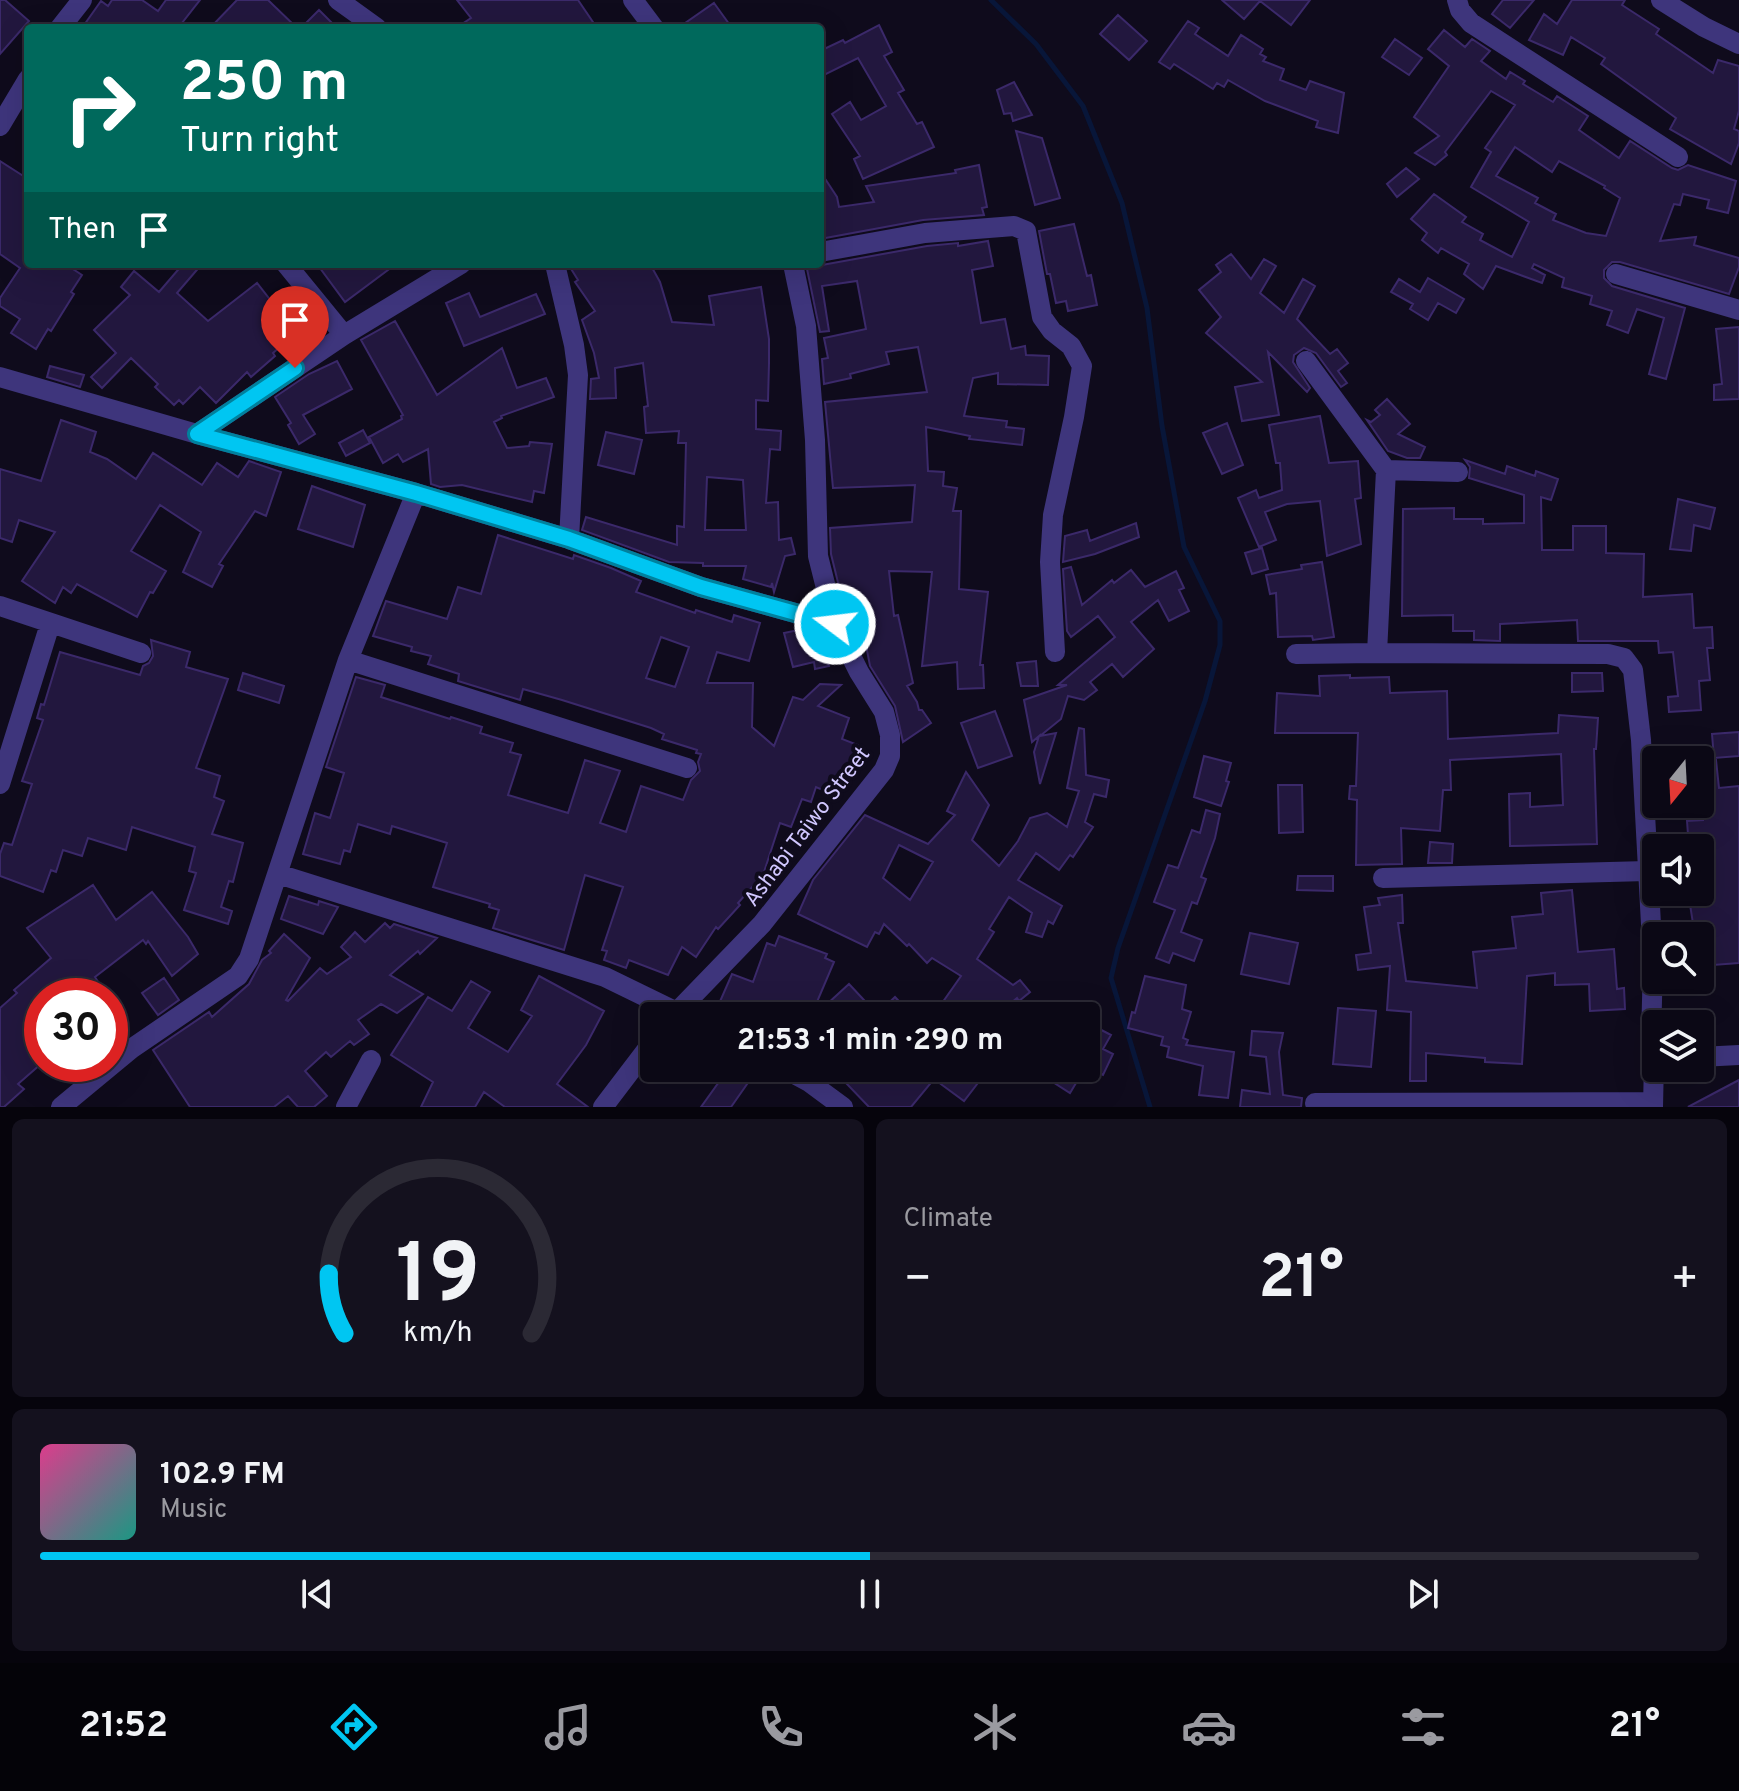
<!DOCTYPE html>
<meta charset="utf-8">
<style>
body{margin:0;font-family:Overpass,sans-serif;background:#14111e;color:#f1f3f6;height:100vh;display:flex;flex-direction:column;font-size:30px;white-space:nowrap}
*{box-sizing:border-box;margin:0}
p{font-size:26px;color:#9a9aa0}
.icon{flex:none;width:44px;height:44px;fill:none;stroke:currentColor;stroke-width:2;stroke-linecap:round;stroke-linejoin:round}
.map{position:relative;height:1107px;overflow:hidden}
.sheet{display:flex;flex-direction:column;gap:12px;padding:12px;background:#06040c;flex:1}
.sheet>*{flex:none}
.hud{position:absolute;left:24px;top:24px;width:800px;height:244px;border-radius:8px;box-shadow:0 8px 32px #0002,0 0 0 2px #2b2934;background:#00695c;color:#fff;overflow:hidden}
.needle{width:52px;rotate:198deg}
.buttons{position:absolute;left:1642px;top:746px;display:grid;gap:16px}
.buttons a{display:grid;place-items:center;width:72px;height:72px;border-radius:8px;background:#0b0815;box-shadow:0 8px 32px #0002,0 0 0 2px #2b2934;font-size:40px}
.speed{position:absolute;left:24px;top:978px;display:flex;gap:16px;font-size:40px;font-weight:700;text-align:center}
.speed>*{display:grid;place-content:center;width:104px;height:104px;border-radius:50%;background:#0b0815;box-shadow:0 8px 32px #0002,0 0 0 2px #2b2934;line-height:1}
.speed .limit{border:12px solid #d22;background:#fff;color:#111}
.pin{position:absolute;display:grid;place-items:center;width:68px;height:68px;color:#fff;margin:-82px -34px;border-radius:50% 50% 50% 0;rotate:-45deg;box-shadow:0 0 8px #0007}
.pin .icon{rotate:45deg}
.me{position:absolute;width:88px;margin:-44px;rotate:285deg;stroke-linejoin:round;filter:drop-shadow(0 0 6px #0008)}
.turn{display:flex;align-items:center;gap:28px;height:168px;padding:0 24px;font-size:36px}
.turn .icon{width:104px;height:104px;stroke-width:2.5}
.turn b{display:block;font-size:56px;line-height:68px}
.then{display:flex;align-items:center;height:76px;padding:0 24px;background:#0003;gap:16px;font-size:30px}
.big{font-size:60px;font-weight:700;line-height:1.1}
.sheet .card{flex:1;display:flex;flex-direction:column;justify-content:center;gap:12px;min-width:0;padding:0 28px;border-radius:12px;background:#14111e}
.sheet .dial{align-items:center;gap:0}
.dial svg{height:208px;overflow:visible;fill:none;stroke:#2b2934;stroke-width:7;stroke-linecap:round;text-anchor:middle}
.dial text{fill:#f1f3f6;stroke:none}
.song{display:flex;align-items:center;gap:24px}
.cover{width:96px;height:96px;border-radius:12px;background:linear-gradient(135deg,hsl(330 70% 55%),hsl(170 70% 35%))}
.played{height:8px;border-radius:4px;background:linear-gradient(90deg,#00c6f2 50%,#2b2934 50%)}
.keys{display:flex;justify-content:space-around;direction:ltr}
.heat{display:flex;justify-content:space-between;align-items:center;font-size:44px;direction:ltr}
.sheet .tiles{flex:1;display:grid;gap:12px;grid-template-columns:1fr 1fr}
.card:last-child{grid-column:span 2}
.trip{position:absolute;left:640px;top:1002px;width:460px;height:80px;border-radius:8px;background:#0b0815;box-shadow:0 8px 32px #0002,0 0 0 2px #2b2934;font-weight:700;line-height:80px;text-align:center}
.dock{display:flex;height:128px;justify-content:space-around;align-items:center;background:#040308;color:#9a9aa0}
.dock .icon{width:56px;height:56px}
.dock .current{color:#00c6f2}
.dock b{font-size:36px;color:#f1f3f6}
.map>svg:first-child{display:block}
</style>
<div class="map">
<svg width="1739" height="1107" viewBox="0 0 1739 1107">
<rect width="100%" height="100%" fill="#0f0b1c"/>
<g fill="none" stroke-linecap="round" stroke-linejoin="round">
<!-- stream -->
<path stroke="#081639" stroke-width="5" d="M991 0 1036 44 1083 106 1122 203 1147 308 1162 426 1184 547 1220 621V645L1205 701 1118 948 1111 978 1150 1107"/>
</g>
<!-- building -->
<path fill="#22173e" stroke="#3b296a" stroke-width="2" fill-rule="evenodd" d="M0 0H5L29 21 0 54Z
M112 0H142L158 11 166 0H200L178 28H82L101 1 108 6Z
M237 0H268L297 28H210Z
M457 0H578L597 28H456L471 18Z
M1222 0H1310L1291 25 1260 1 1244 19Z
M1503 0H1534L1510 28 1492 14Z
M1572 0H1625L1622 5 1659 29 1656 34 1713 73 1718 60 1739 66V111L1734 129 1739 131V143L1731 164 1670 129 1676 118 1601 64 1605 58 1571 37 1563 55 1529 40 1544 14 1557 24Z
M714 3 732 28H678Z
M319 10 337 28H301Z
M1118 15 1147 41 1129 60 1100 34Z
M1188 21 1199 28 1195 34 1228 56 1241 35 1263 49 1260 54 1266 57 1263 61 1284 69 1280 80 1306 90 1310 81 1344 93 1338 133 1316 127 1318 121 1265 101 1228 80 1224 87 1217 83 1213 89 1174 64 1170 69 1159 62Z
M879 25 892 52 884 56 904 90 898 93 917 124 922 122 934 147 863 179 854 159 860 156 832 114 850 102 861 120 886 106 858 58 820 77V51L843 40 845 43Z
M1444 30 1465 47 1472 39 1490 51 1481 61 1506 79 1510 72 1525 81 1523 84 1553 102 1557 96 1588 116 1579 130 1619 158 1630 141 1672 168 1678 170 1688 165 1736 181 1728 213 1707 208 1709 200 1683 194 1680 205 1674 204 1660 241 1696 237 1694 245 1739 258V267L1729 294 1620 262H1612L1604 270V278L1612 286 1685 308 1666 379 1649 374 1664 318 1637 309 1628 333 1607 325 1612 311 1590 304 1592 296 1562 287 1564 278 1534 264 1532 268 1545 275 1542 283 1496 266 1483 289 1464 274 1469 264 1441 248 1438 253 1422 240 1427 233 1411 219 1434 194 1466 217 1462 222 1483 234 1480 240 1512 257 1529 222 1471 187 1491 152 1485 148 1515 105 1491 91 1445 152 1447 155 1435 165 1415 153 1439 136 1414 117 1449 66 1428 49ZM1515 147 1552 172 1559 161 1605 186 1604 188 1620 198 1606 236 1586 233 1553 220 1556 214 1535 203 1538 198 1496 176Z
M1395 39 1422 58 1409 75 1382 57Z
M1014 82 1032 115 1013 121 1011 113 1004 114 997 90Z
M1016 131 1042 138 1060 198 1035 205Z
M0 161 28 179V264H65L82 275 71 292 74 294 51 331 48 329 36 349 11 333 20 319 0 306V298L20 268 0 254Z
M979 165 987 207 982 208 984 215 923 220 820 239V171L837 197 839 207 874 202 866 186 956 173 955 170Z
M1406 168 1419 179 1397 197 1387 184Z
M1074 224 1087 276 1091 275 1097 305 1068 311 1066 301 1056 303 1050 274H1047L1039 231Z
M988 241 993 266 972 270 981 323 1005 319 1011 349 1025 346 1026 355 1049 356 1048 385 998 384V373L973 378 964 416 1007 421 1006 427 1024 429 1022 445 969 439 970 436 926 427 928 471 944 472 943 486 957 488 953 511H961L959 589 988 592 980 665H983L984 688 958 689 957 662 922 666 932 572 889 571 894 616 898 615 913 683 907 686 917 702 919 710H922L931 723 903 742 895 706 870 666 865 640 858 642 852 623 849 624 847 619 831 554 830 528 912 522 915 485 833 488 825 402 927 392 918 347 886 352 889 364 850 374 851 378 824 384 822 359 828 358 824 338 866 329 857 281 822 286 829 331 820 332 806 264 822 265 927 246 958 243V246Z
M1231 254 1251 279 1264 259 1276 266 1260 293 1284 313 1303 279 1315 286 1297 319 1330 354 1337 349 1348 363 1338 371 1347 383 1341 387 1316 353 1304 348 1294 355 1293 362 1310 388 1307 392 1268 352 1279 415 1242 421 1235 387 1262 382 1206 333 1221 317 1199 290 1221 272 1216 265Z
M183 264H202L177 293 208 321 257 283 279 311 298 299 311 315 289 329 294 335 273 353 275 356 251 377 247 372 216 403 200 387 183 404 179 400 174 405 155 387 158 384 131 358 102 388 91 377 116 353 94 330 130 295 121 287 134 271 159 292Z
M317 264H396L345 302Z
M568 264H650L660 282 672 322 714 325 709 296 761 287 769 339V363L768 401 756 400V429L781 431 780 450 770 449 766 503 778 502 779 540 791 538 795 554 785 556 774 592 772 583 771 587 743 579 746 566H703V563L669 562 582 530 586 517 677 545V526L684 527 686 443H678L679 431 646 433 644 407 648 406 643 363 615 368 616 398 590 399 591 379 599 378 594 353 582 320 595 311 575 282 578 280ZM707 477 743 480 746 530H705Z
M1428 278 1464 299 1456 313 1438 303 1428 320 1410 309 1413 304 1391 292 1399 279 1420 292Z
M469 293 480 317 536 294 545 314 464 346 446 303Z
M395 321 437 395 502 348 517 388 546 378 554 397 501 416 502 418 494 422 507 448 529 446 530 442 552 444 544 493 534 491 532 502 462 485 440 487 431 484 428 449 403 462 398 454 383 463 369 437 402 419 401 416 403 415 361 340Z
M1739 327V399L1714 400V385L1722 384 1716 329Z
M337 361 352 389 303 415 315 434 299 444 288 425 291 423 275 397 309 374Z
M50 366 84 375 80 387 47 377Z
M1387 399 1410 424 1398 434 1425 447 1420 458H1407L1388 451 1367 420 1371 422 1380 415 1375 410Z
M1320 416 1329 463 1358 461 1361 498 1355 499 1361 544 1327 556 1320 501 1287 504 1265 512 1276 540 1259 547 1238 498 1256 490 1259 498 1282 490 1280 463H1276L1269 425Z
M61 420 96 432 90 452 107 459 136 479 153 453 202 485 217 463 238 477 249 461 281 472 266 516 255 511 219 564 223 566 212 587 183 572 201 532 160 505 131 551 166 571 153 593 150 592 137 617 77 584 71 593 63 587 55 603 22 581 55 532 19 520 12 542 0 538V469L41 481Z
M1227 423 1243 465 1222 474 1203 433Z
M363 430 370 443 346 456 339 443Z
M606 432 642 440 634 474 598 465Z
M1465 460 1505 474 1507 466 1535 476 1536 471 1558 479 1551 500 1541 497 1542 550H1573V526H1606V553L1644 554 1643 597 1692 594 1694 628 1712 627 1713 648H1707L1710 680 1699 681 1701 710 1669 712 1668 697 1678 696 1673 652 1659 653 1658 641H1578L1577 620 1500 624V641L1474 640V631H1453V615L1402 616 1403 509 1454 508V519H1483V524L1524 523V495L1469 478 1470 467Z
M312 486 365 505 353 547 298 529Z
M1678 499 1715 508 1710 529 1694 525 1691 551 1670 549Z
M1136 523 1139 537 1095 554 1063 562 1065 536 1087 530 1090 541Z
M498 535 573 559 574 555 611 568 641 581 636 592 695 613 696 610 732 622 734 615 760 623 749 661 717 652 707 683H753L752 727 774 746 793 697 803 700 820 684 841 685 818 706 849 718 842 739 863 747 853 772 836 793 827 786 825 791 816 787 811 802 802 799 791 827 780 823 763 875 738 903 740 905 718 929 716 927 696 957 682 947 668 975 629 960 626 968 604 960 607 951 602 950 623 887 585 875 564 950 493 928 499 910 489 907 490 904 433 887 447 843 392 826 390 834 358 824 350 852 344 850 340 864 303 854 315 813 330 818 344 773 326 767 356 677 385 685 381 697 450 719 451 717 482 727 480 733 513 743 510 752 521 755 508 795 568 813 585 760 620 771 600 823 626 832 641 786 683 800 691 780 700 771 698 762 701 754 696 753 697 750 662 739 664 734 651 728 562 700 523 689 520 700 458 681 459 674 428 664 431 656 411 651 412 647 373 636 386 601 447 619 458 587 481 594ZM661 637 689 647 675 687 646 678Z
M1262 548 1268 569 1252 574 1245 553Z
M1322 562 1334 637 1313 640 1312 636 1278 637 1276 593 1270 594 1266 575 1302 569 1301 565Z
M1071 567 1082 605 1112 580 1114 583 1131 570 1145 587 1176 571 1184 588 1179 590 1189 611 1169 621 1158 600 1131 622 1154 649 1123 677 1112 664 1090 682 1097 690 1084 700 1068 696 1061 719 1040 736 1056 733 1040 784 1034 752 1039 736 1032 742 1024 700 1067 685H1058L1115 637 1098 616 1071 637 1067 631 1063 569Z
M803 629 821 634 829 666 815 669 814 662 793 667 784 633Z
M151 640 190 652 186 667 228 679 196 768 220 776 214 797 224 801 212 834 243 843 233 882 229 881 221 907 232 911 228 924 184 910 196 873 189 871 195 847 132 827 126 850 88 838 82 856 63 850 56 872 51 870 43 892 0 876V854L4 843 12 845 32 784 22 781 43 720 37 718 41 704 44 705 60 652 140 675 143 666 149 663 153 656Z
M1036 661 1038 686H1021L1017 663Z
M243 673 284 686 279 703 238 690Z
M1572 673H1602L1603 691 1572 692Z
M1350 675V678L1389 677 1390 693 1447 691 1448 739 1558 733 1559 715 1598 718 1596 749H1594L1597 844 1510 846 1509 794 1530 793V807L1563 805 1561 754 1450 760 1451 790H1443L1440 831 1401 828 1402 864 1356 865 1357 800 1349 799 1350 786H1356L1358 733H1275L1277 693 1320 696 1319 676Z
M995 711 1012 756 978 768 961 723Z
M1079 728 1084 729 1086 775 1109 780 1106 797 1094 794 1085 822 1093 827 1073 857 1070 855 1059 870 1036 853 1018 880 1062 906 1053 924 1048 921 1042 937 1026 932 1032 913 1009 897 989 929 994 932 977 959 1013 985 1020 980 1030 992 1019 1001 1017 998 999 1013 992 1004 984 1016H933L961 976 932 958 927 963 909 944 907 946 884 924 879 934 875 932 867 947 798 914 813 880 865 815 928 844 955 815 947 811 966 772 989 805 972 840 999 866 1018 841 1030 818 1047 813 1067 827 1079 791 1067 788ZM899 845 933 862 910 900 883 878Z
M1739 732V756L1714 758 1712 734Z
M1204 756 1231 763 1226 781 1229 782 1221 806 1194 797Z
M1716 760 1719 788 1739 786V963L1700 966V936H1695L1688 892H1700V848H1689L1687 821 1703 820 1700 761Z
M1278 785H1302L1303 832 1279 833Z
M1206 810 1220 814 1215 838 1201 877 1206 879 1197 904 1192 902 1181 932 1202 940 1194 961 1173 953 1169 963 1156 958 1175 910 1154 902 1168 865 1178 868 1192 830 1200 833Z
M1430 842 1453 844 1452 863H1428Z
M1298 876H1333V891L1297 890Z
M93 885 116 920 152 892 188 937 198 954 172 976 148 941 146 944 143 940 95 977 107 996H42V1063L18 1084 24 1089 4 1107H0V1008L17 993 14 990 51 958 27 928Z
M1572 890 1578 952 1614 949 1617 989 1624 988 1625 1009 1590 1011 1589 984 1555 985V973L1527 976 1522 1064 1485 1062V1058L1426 1053V1081H1410L1411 1012 1387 1010 1390 966 1358 970 1356 955 1371 953 1364 907 1380 905 1378 898 1402 895 1403 923H1398L1406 981 1477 988 1473 952 1516 948 1512 917 1543 914 1541 893Z
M289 896 318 905 319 901 338 907 323 934 281 919Z
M385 923 390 928 394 924 437 938 420 954 418 951 390 975 423 994 397 1013 381 1004 358 1020 369 1034 354 1045 350 1041 331 1057 326 1052 305 1071 327 1096 314 1107H298L288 1096 274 1107H190L153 1050 209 1012 212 1017 249 984 262 960 271 953 269 951 284 934 310 958 286 1000 288 1001 320 968 327 974 351 957 341 947 355 932 365 942Z
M1250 933 1298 943 1289 984 1241 974Z
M779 936 827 954 825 958 834 962 811 1016H743L718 1006 732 974 753 982 767 943 775 946Z
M539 976 604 1011 586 1045 557 1084 588 1107H505L484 1092 475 1107H421L433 1082 391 1055 428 997 452 1011 471 981 490 992 468 1028 508 1052 532 1016 521 1010Z
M1145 976 1186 985 1182 1009 1191 1012 1183 1038 1188 1040 1186 1045 1234 1052 1228 1098 1199 1095 1203 1066 1167 1057 1169 1047 1161 1045 1163 1037 1128 1028 1132 1012 1135 1013Z
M164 978 179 1000 158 1015 142 993Z
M849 984 877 1014 895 997 913 1016H814Z
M110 1000 128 1027 110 1039Z
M1338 1008 1376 1011 1371 1067 1333 1064Z
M1086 1022 1111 1035 1103 1049 1113 1054 1103 1075 1086 1067Z
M1252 1031 1283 1033 1279 1052 1283 1095 1302 1098 1301 1107H1240L1242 1090 1270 1094 1266 1057 1250 1055Z
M729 1068H739L752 1077 731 1107H701Z
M844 1068H967L981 1079 964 1101 934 1079 911 1107H869L845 1082 852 1075Z
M1031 1068H1085L1070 1093Z
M1739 1080V1107H1688L1720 1090Z"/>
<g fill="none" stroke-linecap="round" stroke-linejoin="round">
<!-- street -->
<path stroke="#3e357c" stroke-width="20" d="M338 0 377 28
M633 0 654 28
M1457 0 1460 10 1471 23 1678 157
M1661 0 1704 27 1739 44
M60 28 82 0
M0 126 28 79
M820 252 925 233 1014 226 1026 231 1042 317 1052 331 1071 346 1082 366 1074 417 1053 515 1050 562 1055 652
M555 264 574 345 578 375 569 539
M1616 274 1739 310
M344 335 461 264
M1306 361 1386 470
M0 377 197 434 416 493 569 539 701 587 835 624
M197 434 344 335 286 264
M1458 472 1386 470 1377 653 1608 654 1624 658 1633 670 1641 740 1653 961 1651 1040 1654 1061 1656 1060
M0 606 141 653
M1296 654 1377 653
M348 660 687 768
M0 784 50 624
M278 874 605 977 685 1016
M1383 878 1647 871
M673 1016 762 924 884 770 890 756V735L884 712 859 672 835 624 818 556 815 440 806 326 793 264
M1700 1057 1739 1055
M783 1068 809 1082 843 1107
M1315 1103 1653 1102
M61 1107 131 1049 238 976 249 959 348 660 416 493
M346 1107 371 1060
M603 1107 654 1040
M1653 1107 1654 1061"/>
</g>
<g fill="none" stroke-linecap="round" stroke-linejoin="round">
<!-- route casing -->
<g stroke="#00819d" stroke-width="20">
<path id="route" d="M295 368 197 434 416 493 569 539 701 587 835 624"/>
</g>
<!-- route -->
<use href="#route" stroke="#00c6f2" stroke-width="14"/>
</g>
<g text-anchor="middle" stroke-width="8" stroke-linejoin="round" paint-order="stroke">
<!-- street labels -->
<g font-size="22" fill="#d1c7ff" stroke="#0f0b1c">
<text transform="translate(806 826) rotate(-53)" y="8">Ashabi Taiwo Street</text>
</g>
</g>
</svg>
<div class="buttons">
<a><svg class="needle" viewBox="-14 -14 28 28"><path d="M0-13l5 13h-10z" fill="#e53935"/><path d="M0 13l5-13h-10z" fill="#9a9aa0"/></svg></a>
<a><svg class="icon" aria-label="sound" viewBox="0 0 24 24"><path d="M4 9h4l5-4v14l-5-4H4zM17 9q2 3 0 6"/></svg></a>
<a><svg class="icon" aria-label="search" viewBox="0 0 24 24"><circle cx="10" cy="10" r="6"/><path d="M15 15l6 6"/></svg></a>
<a><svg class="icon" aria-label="layers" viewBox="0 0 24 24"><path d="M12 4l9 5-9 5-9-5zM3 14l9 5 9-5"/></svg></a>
</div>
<div class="speed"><div class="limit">30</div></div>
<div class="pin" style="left:295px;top:368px;background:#d93025"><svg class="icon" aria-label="arrive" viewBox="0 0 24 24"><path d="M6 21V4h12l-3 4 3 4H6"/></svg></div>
<svg class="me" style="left:835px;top:624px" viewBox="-20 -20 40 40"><circle r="17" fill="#00c6f2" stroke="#fff" stroke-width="3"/><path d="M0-11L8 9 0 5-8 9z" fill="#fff"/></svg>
<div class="trip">21:53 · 1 min · 290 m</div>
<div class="hud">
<div class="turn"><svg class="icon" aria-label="right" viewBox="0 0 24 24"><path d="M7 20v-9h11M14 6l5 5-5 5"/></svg><div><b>250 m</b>Turn right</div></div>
<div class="then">Then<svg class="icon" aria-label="arrive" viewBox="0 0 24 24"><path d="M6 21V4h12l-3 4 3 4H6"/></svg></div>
</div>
</div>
<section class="sheet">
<div class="tiles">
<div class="card dial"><svg viewBox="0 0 100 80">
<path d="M14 69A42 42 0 1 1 86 69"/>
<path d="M14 69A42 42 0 0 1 8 46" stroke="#00c6f2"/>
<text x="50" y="56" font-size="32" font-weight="700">19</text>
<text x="50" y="72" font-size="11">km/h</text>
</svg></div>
<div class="card"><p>Climate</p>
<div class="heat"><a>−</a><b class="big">21°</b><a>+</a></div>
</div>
<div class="card">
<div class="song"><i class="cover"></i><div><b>102.9 FM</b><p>Music</p></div></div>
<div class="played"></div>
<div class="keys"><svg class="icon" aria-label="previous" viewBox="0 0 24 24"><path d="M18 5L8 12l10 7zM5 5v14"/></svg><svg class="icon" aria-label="pause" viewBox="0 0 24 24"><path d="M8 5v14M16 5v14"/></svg><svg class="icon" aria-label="next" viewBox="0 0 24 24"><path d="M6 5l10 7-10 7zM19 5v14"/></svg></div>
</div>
</div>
</section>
<nav class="dock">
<b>21:52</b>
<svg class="icon current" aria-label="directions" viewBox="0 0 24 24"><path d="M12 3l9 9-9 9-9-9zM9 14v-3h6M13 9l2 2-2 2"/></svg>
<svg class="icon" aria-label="music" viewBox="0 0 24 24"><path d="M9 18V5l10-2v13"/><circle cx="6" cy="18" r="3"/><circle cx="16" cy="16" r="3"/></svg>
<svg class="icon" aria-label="phone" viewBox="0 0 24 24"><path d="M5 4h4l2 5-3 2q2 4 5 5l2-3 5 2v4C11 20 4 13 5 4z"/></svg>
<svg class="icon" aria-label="climate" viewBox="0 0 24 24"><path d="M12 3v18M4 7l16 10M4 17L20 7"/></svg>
<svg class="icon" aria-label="car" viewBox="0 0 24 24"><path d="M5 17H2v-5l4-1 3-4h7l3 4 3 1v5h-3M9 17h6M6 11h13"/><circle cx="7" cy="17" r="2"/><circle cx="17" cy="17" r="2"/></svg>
<svg class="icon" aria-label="filters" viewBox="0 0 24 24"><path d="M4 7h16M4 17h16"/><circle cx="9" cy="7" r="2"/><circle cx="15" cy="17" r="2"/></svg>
<b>21°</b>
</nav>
